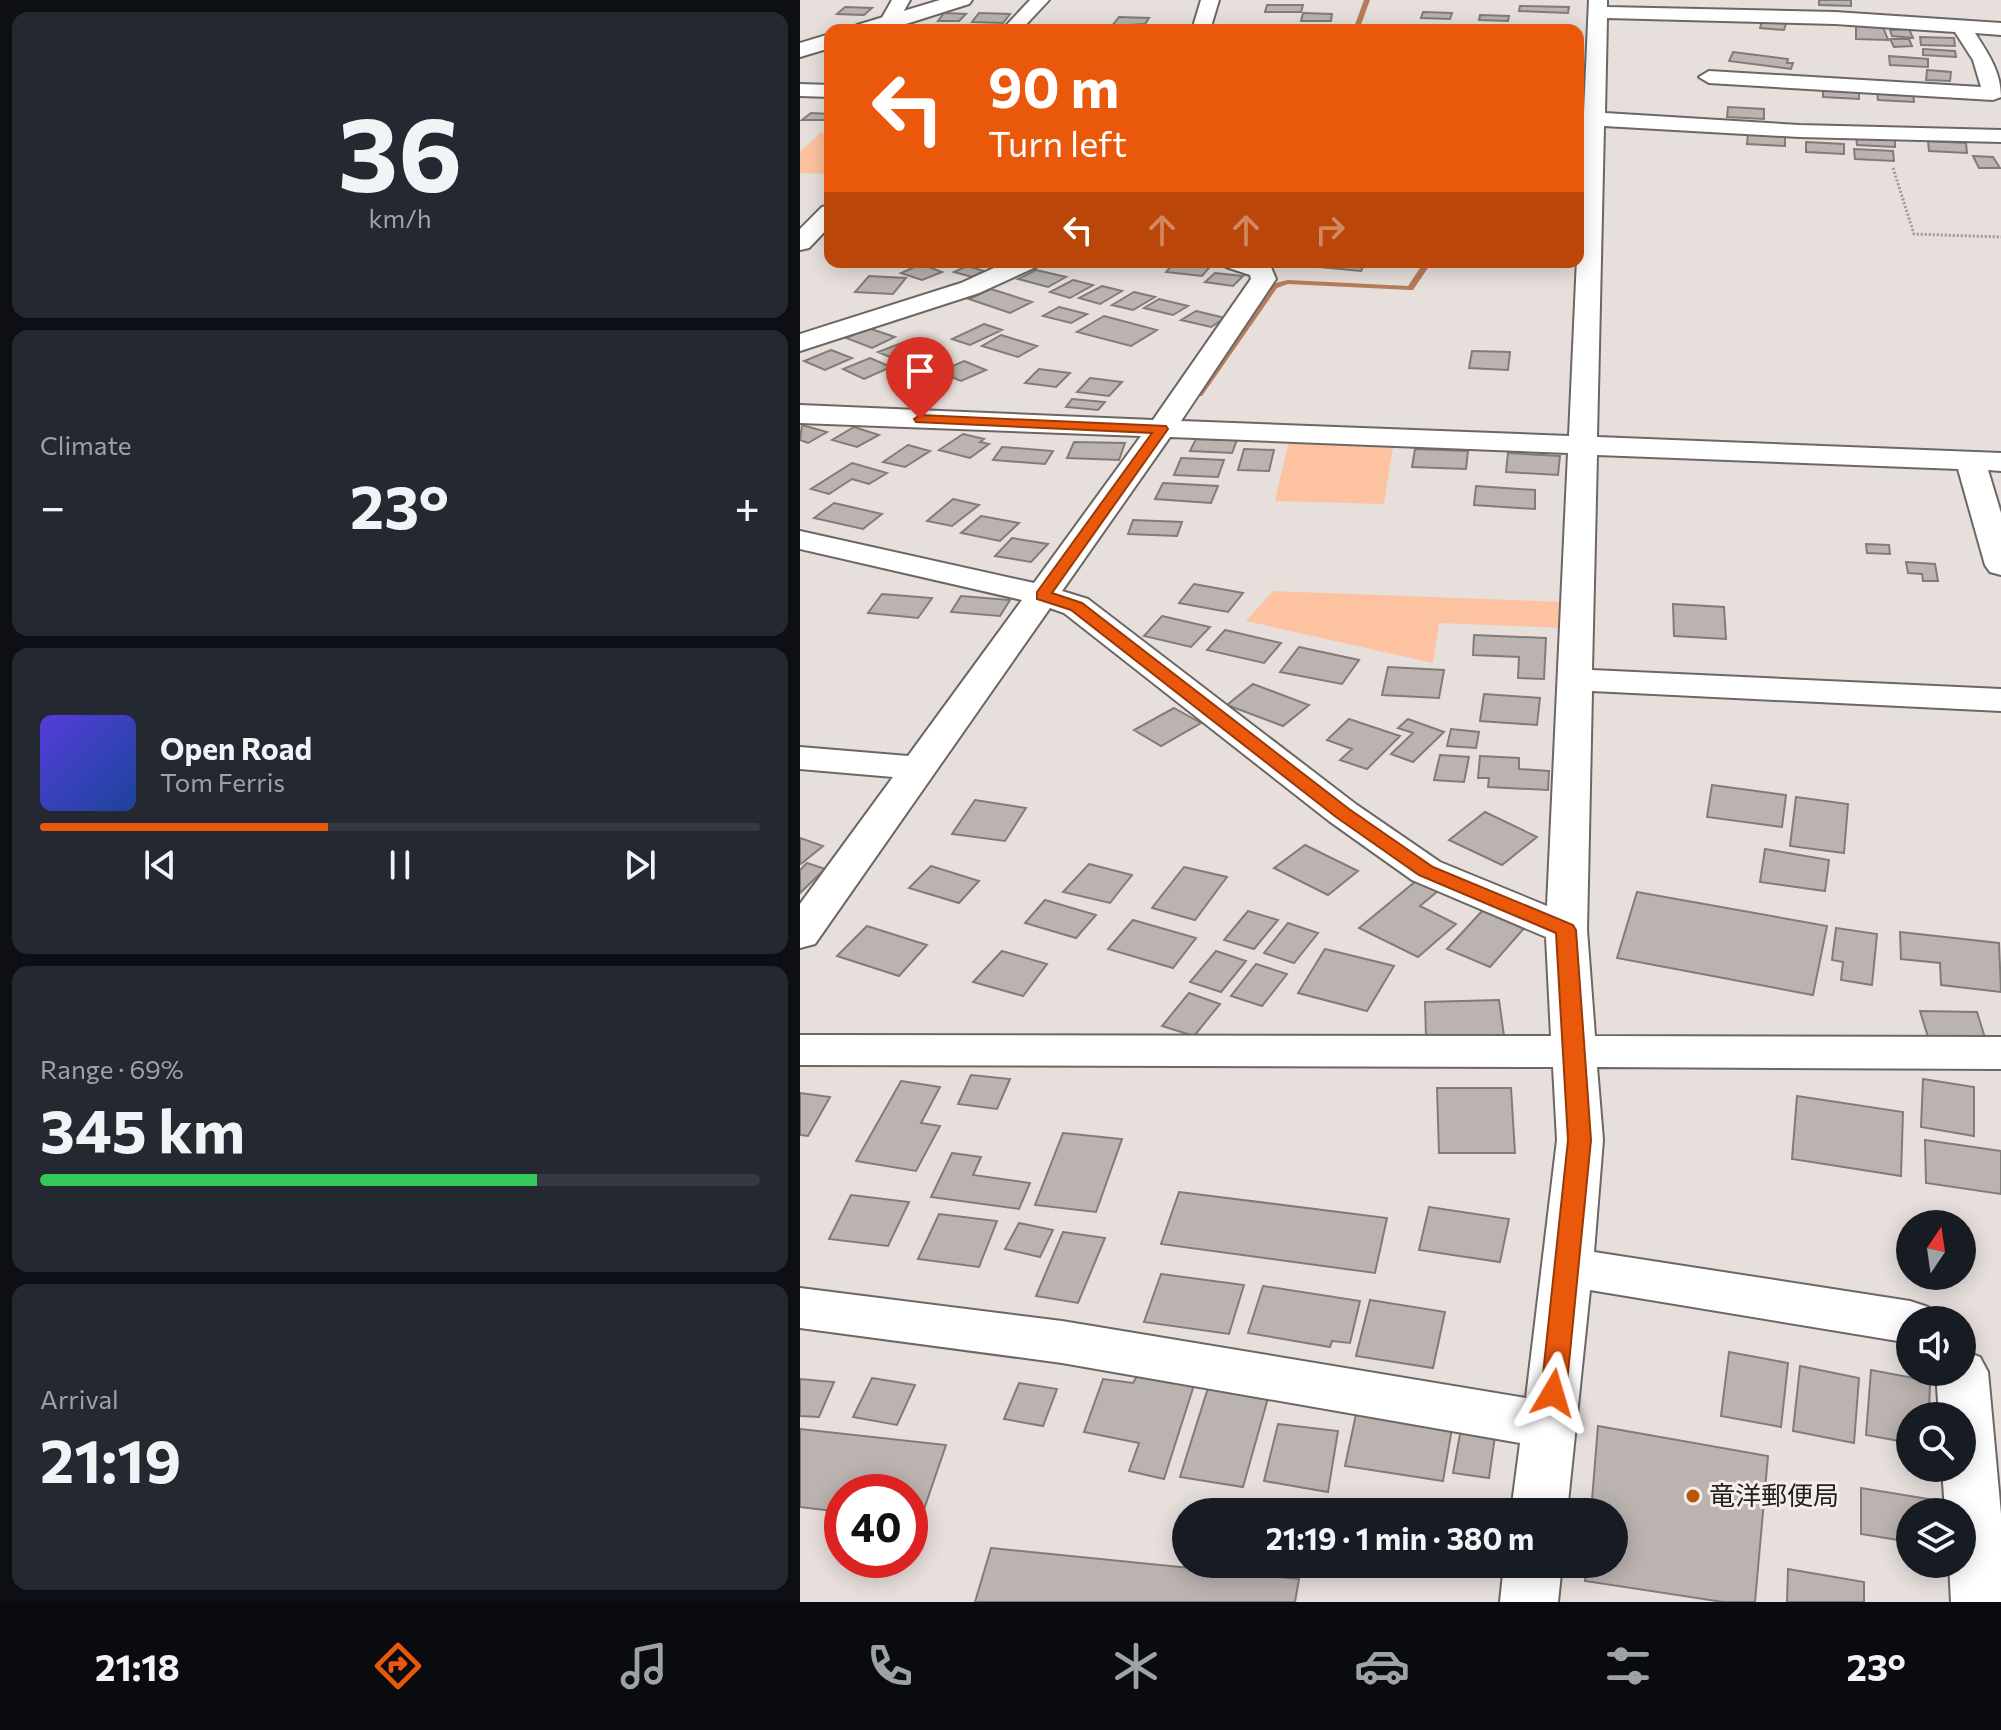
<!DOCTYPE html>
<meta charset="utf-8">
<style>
body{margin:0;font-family:Commissioner,"Noto Sans JP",sans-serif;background:#242831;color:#f1f3f6;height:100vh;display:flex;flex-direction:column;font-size:30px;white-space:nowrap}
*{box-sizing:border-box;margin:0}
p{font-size:26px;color:#9ea1a6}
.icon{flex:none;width:44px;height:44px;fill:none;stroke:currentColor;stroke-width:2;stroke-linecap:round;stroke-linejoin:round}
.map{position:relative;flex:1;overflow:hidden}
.drawer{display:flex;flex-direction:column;gap:12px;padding:12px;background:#0d0f14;width:800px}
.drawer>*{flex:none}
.top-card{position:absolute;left:24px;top:24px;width:760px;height:244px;border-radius:16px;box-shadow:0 4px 20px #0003;background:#ea580c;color:#fff;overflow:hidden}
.needle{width:52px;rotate:13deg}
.buttons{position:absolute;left:1096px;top:1210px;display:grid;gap:16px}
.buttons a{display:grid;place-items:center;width:80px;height:80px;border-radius:50%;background:#171b24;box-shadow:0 4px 20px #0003;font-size:40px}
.speed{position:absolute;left:24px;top:1474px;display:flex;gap:16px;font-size:40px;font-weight:700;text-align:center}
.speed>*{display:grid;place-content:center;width:104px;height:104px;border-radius:50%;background:#171b24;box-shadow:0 4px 20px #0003;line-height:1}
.speed .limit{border:12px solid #d22;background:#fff;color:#111}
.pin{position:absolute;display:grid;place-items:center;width:68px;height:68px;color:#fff;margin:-82px -34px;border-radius:50% 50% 50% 0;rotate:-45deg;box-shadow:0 0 8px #0007}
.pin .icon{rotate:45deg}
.me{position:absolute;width:88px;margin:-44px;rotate:7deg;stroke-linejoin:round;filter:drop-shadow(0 0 6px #0008)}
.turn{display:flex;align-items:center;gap:28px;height:168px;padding:0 32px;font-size:36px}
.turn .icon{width:104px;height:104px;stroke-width:2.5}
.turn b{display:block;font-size:56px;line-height:68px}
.lanes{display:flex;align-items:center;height:76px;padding:0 32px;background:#0003;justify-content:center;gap:40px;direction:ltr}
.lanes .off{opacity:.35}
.big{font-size:60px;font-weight:700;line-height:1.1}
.drawer .widget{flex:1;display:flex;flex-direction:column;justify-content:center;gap:12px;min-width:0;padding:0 28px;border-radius:16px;background:#242831}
.drawer .dial{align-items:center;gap:0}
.dial b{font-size:104px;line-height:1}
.song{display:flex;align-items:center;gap:24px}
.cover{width:96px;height:96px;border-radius:12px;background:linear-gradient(135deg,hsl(250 70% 55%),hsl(220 70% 35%))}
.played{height:8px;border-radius:4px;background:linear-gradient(90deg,#ea580c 40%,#363941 40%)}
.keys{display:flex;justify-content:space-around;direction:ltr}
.heat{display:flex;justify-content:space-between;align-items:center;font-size:44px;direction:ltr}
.charge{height:12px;border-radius:6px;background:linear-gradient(90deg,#34c759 69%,#363941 0)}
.trip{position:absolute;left:372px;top:1498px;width:456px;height:80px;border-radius:40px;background:#171b24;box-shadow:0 4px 20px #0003;font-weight:700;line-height:80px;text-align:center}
.dock{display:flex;height:128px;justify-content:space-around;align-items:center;background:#090b0e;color:#9ea1a6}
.dock .icon{width:56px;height:56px}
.dock .current{color:#ea580c}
.dock b{font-size:36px;color:#f1f3f6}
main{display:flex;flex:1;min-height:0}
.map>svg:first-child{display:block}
</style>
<main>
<section class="drawer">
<div class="widget dial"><b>36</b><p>km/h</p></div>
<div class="widget"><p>Climate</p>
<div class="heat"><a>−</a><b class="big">23°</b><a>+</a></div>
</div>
<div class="widget">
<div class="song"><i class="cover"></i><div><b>Open Road</b><p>Tom Ferris</p></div></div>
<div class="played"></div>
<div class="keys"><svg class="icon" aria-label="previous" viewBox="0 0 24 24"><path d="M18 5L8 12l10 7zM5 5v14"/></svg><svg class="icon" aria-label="pause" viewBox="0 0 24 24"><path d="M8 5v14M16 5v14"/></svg><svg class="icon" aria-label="next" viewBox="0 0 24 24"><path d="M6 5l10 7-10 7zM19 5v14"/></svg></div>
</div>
<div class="widget"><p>Range · 69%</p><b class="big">345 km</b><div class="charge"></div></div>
<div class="widget"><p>Arrival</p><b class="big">21:19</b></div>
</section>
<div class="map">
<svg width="1201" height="1602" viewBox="0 0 1201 1602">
<rect width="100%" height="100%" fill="#e7dfdb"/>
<!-- green -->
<path fill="#fdc3a1" d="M20 133H30V174L0 173V152Z
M490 436 594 440 584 504 475 501Z
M473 591 763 602 765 628 639 623 633 663 446 621Z"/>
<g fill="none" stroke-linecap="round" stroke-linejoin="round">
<!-- stream -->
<path fill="#b77d5a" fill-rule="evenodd" d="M564 0H570L559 30H553Z
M624 262H632L613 290H610L488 284 477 288 402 396H396L395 394 471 284 488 280 608 286Z"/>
</g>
<!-- building -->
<path fill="#bab3af" stroke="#827c78" stroke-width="2" d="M1019 0H1051V6L1019 5Z
M467 5H503L501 12H465Z
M720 6 769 7 768 13 719 11Z
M45 7 72 8 64 15 37 14Z
M623 12 652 13 650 19 621 18Z
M144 13 166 14 159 21H138Z
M179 13 210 14 203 23 172 22Z
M503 13 532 14 531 21H501Z
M680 15 709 16 708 21 679 20Z
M319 17 349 18 345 24 312 26Z
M962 21H987L984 30 960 28Z
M1056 24H1082L1088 40 1056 39Z
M1109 29 1113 38 1092 36 1090 30Z
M1120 37 1154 38 1155 46 1121 45Z
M1090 39H1109L1112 46 1094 47Z
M1123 49 1155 51 1156 57 1123 55Z
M933 52 988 59 987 63H993L991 69 929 61Z
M1089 56 1128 59V67L1090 65Z
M1127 70 1151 72 1150 81 1126 80Z
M1023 88 1059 90V99L1023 97Z
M1077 91 1113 93 1114 102 1078 100Z
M928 107 964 109V119L927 117Z
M11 113 30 114V120H2Z
M948 134 985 136V146L947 144Z
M1056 135 1095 137V147L1057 145Z
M1128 141 1166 143 1167 153 1129 151Z
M1006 142 1044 144V154L1006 152Z
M1054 149 1093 151 1094 161 1055 159Z
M1173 156 1193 157 1200 168H1179Z
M375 262H414L402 276 366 272Z
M521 262H558L565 263 561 271 518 267Z
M121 264 142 272 122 280 101 273Z
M167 266 184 271 172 277 154 272Z
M236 270 266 277 248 287 218 279Z
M415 273 443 276 433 286 405 282Z
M69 276 106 278 93 294 55 292Z
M273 280 293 285 270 298 250 292Z
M302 286 322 291 300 304 279 298Z
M191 289 232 302 210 313 169 299Z
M334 292 355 297 333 310 312 305Z
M359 299 388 306 373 315 344 308Z
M259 307 287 314 271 323 243 316Z
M396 311 425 318 411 327 381 320Z
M304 316 357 330 331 346 277 332Z
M184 324 202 330 170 345 152 339Z
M68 328 95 337 72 348 46 338Z
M201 335 237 346 218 357 182 346Z
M104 342 125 350 99 361 78 352Z
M31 350 52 358 25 370 4 361Z
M672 351 710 352 708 370 669 368Z
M123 356 143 362 117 376 96 370Z
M70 358 91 367 64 379 43 369Z
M164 361 186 370 161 381 139 372Z
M239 369 270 373 256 387 225 383Z
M290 378 322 382 309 396 277 392Z
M272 399 305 402 298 410 266 407Z
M2 425 27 432 8 443 0 440Z
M54 427 79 435 57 447 32 440Z
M163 434 184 439 180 442 189 444 170 458 139 450Z
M396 439 437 440 432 453 390 451Z
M274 442 325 443 319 460 267 458Z
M108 445 130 451 105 467 83 462Z
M202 447 253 451 245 464 193 460Z
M444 449 474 450 469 471 438 470Z
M615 449 668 451 666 469 612 467Z
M708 453 760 456 758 475 706 472Z
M381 458 424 460 418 477 374 475Z
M52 463 87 473 69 484 52 479 29 494 11 489Z
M363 483 418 486 411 503 355 499Z
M676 486 735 490V509L674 505Z
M153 499 179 505 152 526 127 521Z
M34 503 82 514 63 529 14 518Z
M181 516 219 523 200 541 161 533Z
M333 520 382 522 377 536 328 534Z
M212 538 248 544 231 562 195 556Z
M1066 544 1089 545 1090 554 1067 553Z
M1106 562 1135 564 1138 581H1123L1122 574 1108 573Z
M394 584 443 593 428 612 379 603Z
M82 594 132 598 118 618 68 613Z
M161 596 210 600 200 616 151 612Z
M873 604 924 607 926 639 874 636Z
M362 616 410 627 391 647 344 636Z
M425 630 481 643 464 663 407 650Z
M674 635 746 638 744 679 718 678 719 657 673 655Z
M499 647 559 660 542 684 480 672Z
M588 667 644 670 639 698 582 695Z
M453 684 509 705 483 726 427 705Z
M684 694 740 698 737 725 680 721Z
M374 708 401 723 361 746 334 730Z
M549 719 600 736 567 769 540 760 552 749 527 740Z
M608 719 644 732 613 762 591 754 613 733 598 728Z
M651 729 679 732 676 748 647 746Z
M640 755 669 757 664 782 634 780Z
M680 756 719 758V769L749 771 748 790 688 787 689 778H678Z
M912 785 986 795 982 827 907 817Z
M996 797 1048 804 1044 853 990 846Z
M175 800 226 808 205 841 152 834Z
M685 812 737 837 702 865 649 840Z
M0 838 23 846 1 864 0 863Z
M505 845 558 871 528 895 474 868Z
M965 849 1029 860 1025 891 960 882Z
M7 863 25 869 0 893V870Z
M289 864 332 875 310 903 263 892Z
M131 866 179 881 159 903 109 888Z
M384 867 427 877 395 920 352 908Z
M616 881 638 891 620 906 656 924 618 957 559 928Z
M837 892 1027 926 1013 995 817 958Z
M245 900 296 915 276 938 225 923Z
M683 910 726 926 690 967 647 949Z
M448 911 478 920 454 949 424 940Z
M333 920 396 938 373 968 308 949Z
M488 923 518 933 494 963 464 953Z
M67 926 127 945 99 976 37 956Z
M1036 928 1077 934 1072 985 1041 980 1043 962 1032 960Z
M1100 932 1199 943 1201 992 1141 985 1140 963 1101 959Z
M525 949 594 966 567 1011 498 993Z
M202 951 247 964 223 996 173 982Z
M416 951 446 961 421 992 390 982Z
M456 964 487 974 462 1006 431 996Z
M389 993 420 1004 394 1036 362 1026Z
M699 1000 704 1036 626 1038 625 1002Z
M1120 1011 1177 1012 1185 1038 1128 1037Z
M171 1075 210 1079 197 1109 158 1104Z
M1123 1079 1174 1087V1136L1121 1127Z
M101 1081 140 1087 121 1123 140 1126 116 1171 56 1161Z
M637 1088H711L715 1153H639Z
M0 1093 30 1097 8 1136 0 1135Z
M997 1096 1103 1112 1101 1176 992 1159Z
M263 1133 322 1139 296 1212 235 1205Z
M1125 1140 1201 1151V1194L1126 1183Z
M152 1153 181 1157 173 1175 230 1183 219 1209 131 1197Z
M379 1192 587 1218 575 1273 361 1244Z
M51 1195 109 1202 88 1246 29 1239Z
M629 1207 709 1219 700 1262 619 1250Z
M139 1214 197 1221 179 1267 118 1259Z
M219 1223 253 1230 240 1257 205 1249Z
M263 1232 305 1238 278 1303 236 1296Z
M361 1274 444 1285 429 1334 344 1322Z
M463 1286 560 1301 550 1343 532 1341 530 1347 448 1333Z
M570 1300 645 1312 633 1368 556 1356Z
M929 1352 988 1363 981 1427 921 1416Z
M1000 1366 1059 1378 1054 1443 993 1431Z
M1071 1370 1130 1381 1129 1416H1110V1443L1066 1435Z
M337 1376 394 1385 364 1479 329 1471 339 1443 284 1432 303 1379 333 1383Z
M72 1378 115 1385 97 1425 53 1417Z
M0 1379 34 1382 19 1417 0 1416Z
M219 1383 257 1389 243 1426 204 1419Z
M408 1388 468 1398 443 1487 380 1477Z
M556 1414 652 1428 643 1481 545 1466Z
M662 1423 696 1429 689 1478 653 1473Z
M478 1424 538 1431 528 1492 464 1481Z
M798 1426 968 1456 955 1602H923L785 1581 786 1564H814V1512H791Z
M0 1429 146 1445 120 1521 110 1520V1492H42V1512L0 1507Z
M1061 1488 1135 1500V1512H1110V1542L1061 1534Z
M191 1548 499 1579 495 1602H175Z
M988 1569 1064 1582V1602H987Z"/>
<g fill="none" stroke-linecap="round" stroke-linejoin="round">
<!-- minor casing -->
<g stroke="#6d6764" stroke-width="4">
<path id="minor" d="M92 0H110L93 30H75Z
M230 0H249L221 30H202Z
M401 0H419L410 30H392Z
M789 0H807V7L1035 12 1201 23V35L1175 33C1188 53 1201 72 1201 97L1193 100 909 83 899 77 909 71 1181 87 1173 60 1155 32 1035 24 807 18 805 113 999 125 1201 130V142L999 137 804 126 797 437 1201 453V471L1188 470 1201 513V575L1190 572 1185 565 1158 469 797 455 792 670 1201 689V711L792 691 787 930 795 1036 1201 1037V1069L797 1067 803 1140 794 1252 1110 1301 1128 1307 1134 1320H1110V1343L790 1290 767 1512H711L720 1443 262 1363 0 1328V1288L262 1321 726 1398 757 1140 753 1067 0 1065V1035L751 1036 746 937 612 880 529 821 264 613 250 608 15 944 0 948V904L93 777 0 769V747L108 756 222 600 0 549V531L234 583 341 436 0 423V405L353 420 451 279 450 275 426 267 423 262 470 265 476 279 381 421 769 436 783 125 778 124V112H784ZM370 437 768 453 747 906 640 862 557 805 288 599 262 591Z
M0 84 30 85V97L0 96Z
M30 205V226L9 248 0 250V229L22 207Z
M207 262H239L236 267 179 293 0 351V334L161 283Z
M1162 1350 1180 1357 1188 1372 1201 1514V1602H1151L1149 1564H1162V1512H1145L1142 1468H1162V1416H1139L1136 1372H1162Z
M704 1564H762L758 1602H700Z"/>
</g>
<!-- major casing -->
<g stroke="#6d6764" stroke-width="4">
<path id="major" d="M140 0H172L169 4 87 30H54L57 25Z
M30 34V48L0 57V43Z"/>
</g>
<!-- path -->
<path stroke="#9f9996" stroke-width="3" stroke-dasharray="2 2" stroke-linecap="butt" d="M1093 168 1114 234 1201 237"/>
<!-- minor -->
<use href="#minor" fill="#fff" fill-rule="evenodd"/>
<!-- major -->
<use href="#major" fill="#fff" fill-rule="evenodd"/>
</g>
<!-- route -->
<path fill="#ea580c" stroke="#983908" stroke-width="2" d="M120 415 366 426 368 429 252 593 282 603 549 809 633 867 773 925 776 930 791 1140 766 1393 762 1401 753 1404 744 1401 741 1393 768 1140 756 933 619 875 536 817 271 610 237 599V592L352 433 116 422 114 419Z"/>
<!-- markers -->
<circle fill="#b65808" stroke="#f4ede9" stroke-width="3" cx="893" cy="1496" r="8"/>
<g text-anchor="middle" stroke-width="6" stroke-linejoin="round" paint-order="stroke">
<!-- near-poi labels -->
<g font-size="26" fill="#221f1e" stroke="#f4ede9" text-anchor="start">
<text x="909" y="1505">竜洋郵便局</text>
</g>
</g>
</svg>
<div class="buttons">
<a><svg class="needle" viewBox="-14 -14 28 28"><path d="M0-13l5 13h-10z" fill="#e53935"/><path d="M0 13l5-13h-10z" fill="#9ea1a6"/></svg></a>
<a><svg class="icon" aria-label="sound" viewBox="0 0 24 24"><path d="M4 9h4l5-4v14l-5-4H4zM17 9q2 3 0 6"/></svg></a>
<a><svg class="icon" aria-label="search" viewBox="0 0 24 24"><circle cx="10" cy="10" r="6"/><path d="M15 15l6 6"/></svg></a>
<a><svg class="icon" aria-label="layers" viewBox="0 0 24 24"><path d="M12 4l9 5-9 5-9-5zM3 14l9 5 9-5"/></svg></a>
</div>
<div class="speed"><div class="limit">40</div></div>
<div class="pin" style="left:120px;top:419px;background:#d93025"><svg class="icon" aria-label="arrive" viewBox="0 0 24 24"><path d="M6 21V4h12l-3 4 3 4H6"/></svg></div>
<svg class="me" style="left:753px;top:1393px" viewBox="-20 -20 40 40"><path d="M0-17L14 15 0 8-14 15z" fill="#ea580c" stroke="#fff" stroke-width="4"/></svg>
<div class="trip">21:19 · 1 min · 380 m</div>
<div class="top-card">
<div class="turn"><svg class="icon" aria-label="left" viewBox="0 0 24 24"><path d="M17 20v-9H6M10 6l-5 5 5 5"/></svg><div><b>90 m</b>Turn left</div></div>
<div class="lanes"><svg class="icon" aria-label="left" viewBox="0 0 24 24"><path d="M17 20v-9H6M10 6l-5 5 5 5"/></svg><svg class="icon off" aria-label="ahead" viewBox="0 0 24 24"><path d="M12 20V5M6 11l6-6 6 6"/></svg><svg class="icon off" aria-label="ahead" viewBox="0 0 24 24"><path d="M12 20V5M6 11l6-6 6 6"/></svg><svg class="icon off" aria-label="right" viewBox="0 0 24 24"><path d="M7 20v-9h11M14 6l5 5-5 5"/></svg></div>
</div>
</div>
</main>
<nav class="dock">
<b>21:18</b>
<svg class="icon current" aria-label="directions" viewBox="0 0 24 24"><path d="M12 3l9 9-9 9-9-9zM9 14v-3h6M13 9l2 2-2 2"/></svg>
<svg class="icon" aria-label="music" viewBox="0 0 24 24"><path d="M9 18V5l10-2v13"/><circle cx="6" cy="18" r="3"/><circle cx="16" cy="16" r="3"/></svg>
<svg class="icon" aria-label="phone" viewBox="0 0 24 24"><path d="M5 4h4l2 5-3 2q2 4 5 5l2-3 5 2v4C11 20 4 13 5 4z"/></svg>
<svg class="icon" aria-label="climate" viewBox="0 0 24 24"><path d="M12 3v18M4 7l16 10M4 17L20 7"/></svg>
<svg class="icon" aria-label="car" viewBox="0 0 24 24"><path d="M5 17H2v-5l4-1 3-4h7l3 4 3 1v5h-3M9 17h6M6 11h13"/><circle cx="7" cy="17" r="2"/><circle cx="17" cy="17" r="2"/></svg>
<svg class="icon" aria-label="filters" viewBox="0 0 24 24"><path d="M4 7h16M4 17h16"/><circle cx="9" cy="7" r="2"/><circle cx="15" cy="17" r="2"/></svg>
<b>23°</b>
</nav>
